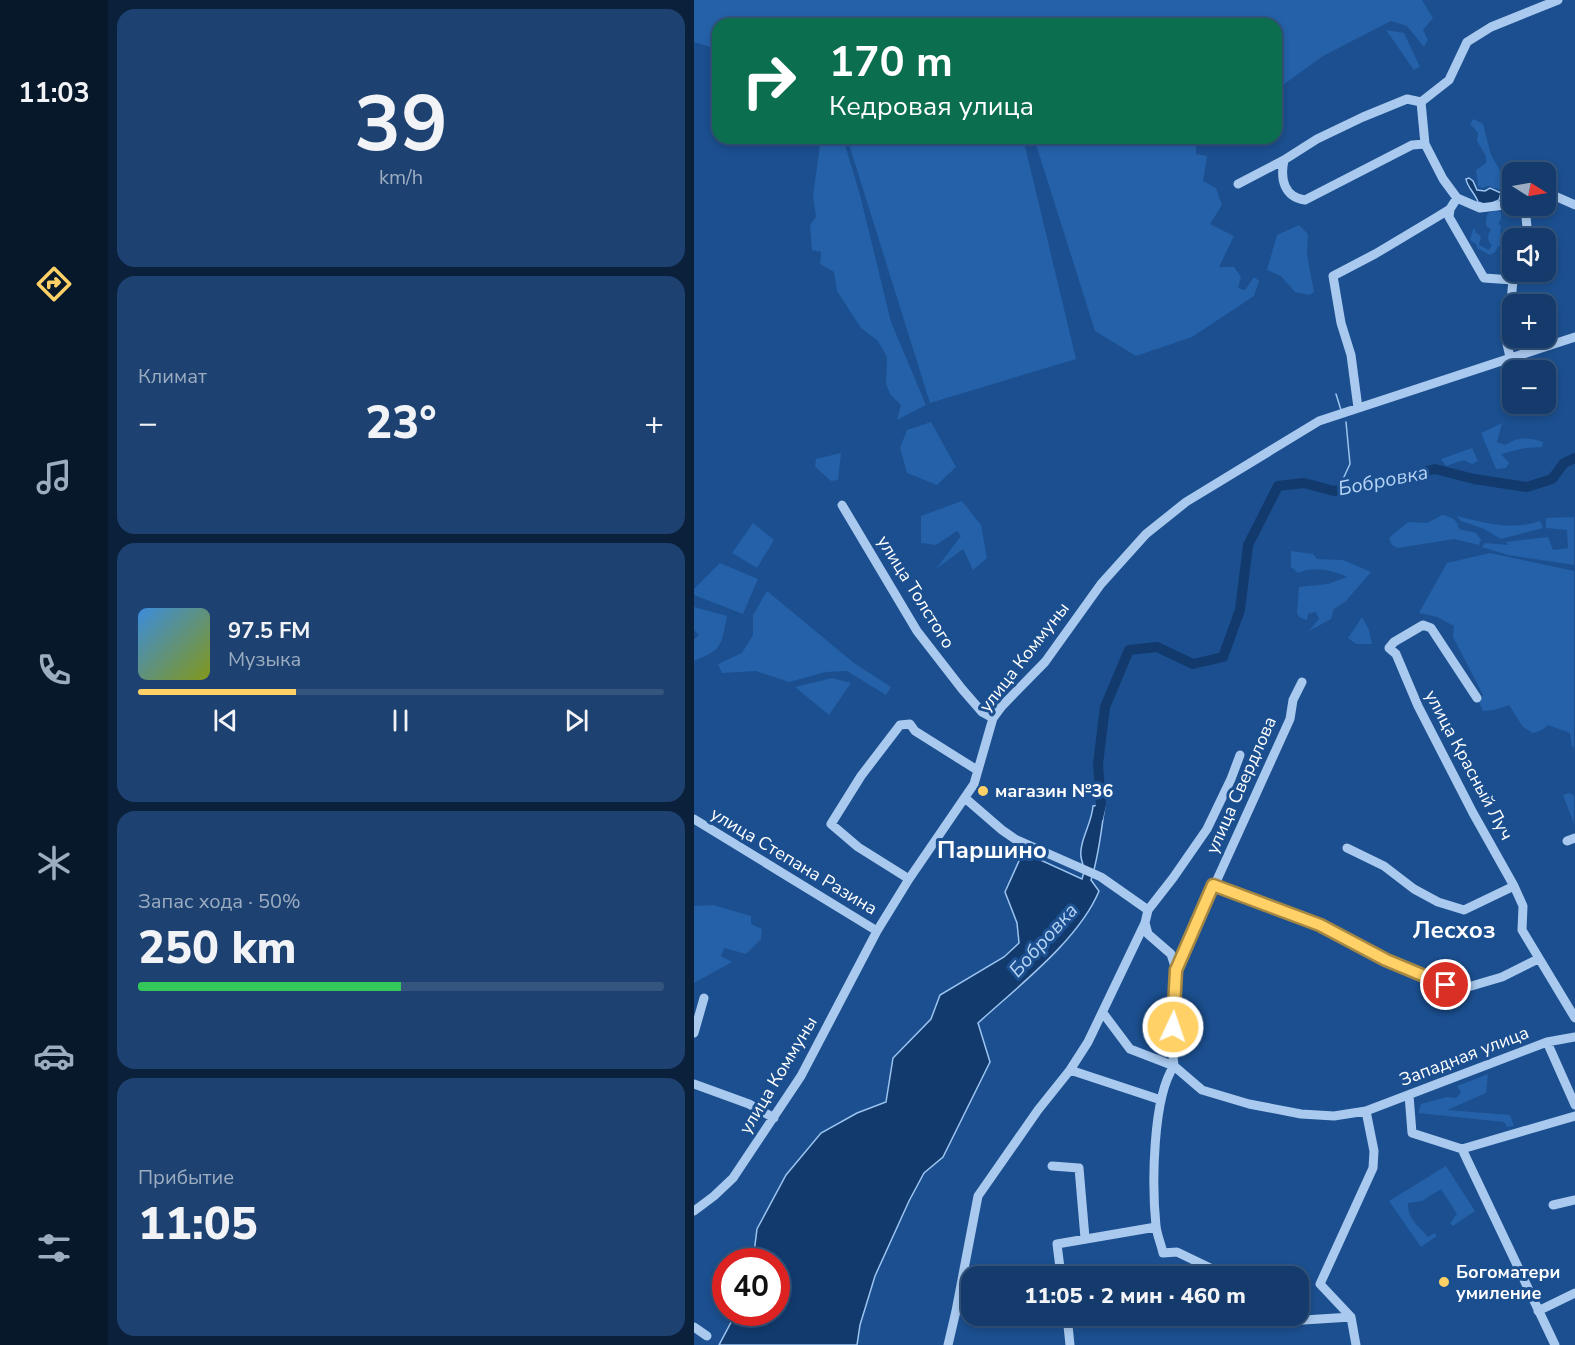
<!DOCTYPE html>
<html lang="ru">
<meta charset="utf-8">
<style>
body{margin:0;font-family:"Nunito Sans",sans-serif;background:#1d4271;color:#f1f3f6;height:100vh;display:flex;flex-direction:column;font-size:22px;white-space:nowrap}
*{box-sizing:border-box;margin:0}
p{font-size:20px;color:#9dadc1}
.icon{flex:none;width:33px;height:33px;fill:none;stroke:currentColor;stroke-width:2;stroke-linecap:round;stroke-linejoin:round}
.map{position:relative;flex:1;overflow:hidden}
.panel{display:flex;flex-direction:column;gap:9px;padding:9px;background:#0b203b;width:586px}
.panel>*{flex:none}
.banner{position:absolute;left:18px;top:18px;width:570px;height:126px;border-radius:18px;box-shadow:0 3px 9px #0003,0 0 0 2px #33557e;background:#0b6e4f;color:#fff;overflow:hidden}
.needle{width:39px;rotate:101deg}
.buttons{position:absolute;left:808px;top:162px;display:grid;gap:12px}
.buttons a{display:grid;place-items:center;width:54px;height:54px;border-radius:12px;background:#143b6b;box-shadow:0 3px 9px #0003,0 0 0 2px #33557e;font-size:30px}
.speed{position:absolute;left:18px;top:1248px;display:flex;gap:12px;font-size:30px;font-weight:700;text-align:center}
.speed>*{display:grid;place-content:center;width:78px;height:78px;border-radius:50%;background:#143b6b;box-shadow:0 3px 9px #0003,0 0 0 2px #33557e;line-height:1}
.speed .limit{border:9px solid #d22;background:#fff;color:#111}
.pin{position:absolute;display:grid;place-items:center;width:51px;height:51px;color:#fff;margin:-26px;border:3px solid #fff;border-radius:50%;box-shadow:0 2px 6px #0007}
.me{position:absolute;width:66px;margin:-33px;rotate:3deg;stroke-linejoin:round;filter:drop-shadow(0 0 4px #0008)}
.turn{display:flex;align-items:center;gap:21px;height:126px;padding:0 18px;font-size:27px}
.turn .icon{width:78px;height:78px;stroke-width:2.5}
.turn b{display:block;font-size:42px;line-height:51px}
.big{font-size:45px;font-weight:800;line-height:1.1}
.panel .tile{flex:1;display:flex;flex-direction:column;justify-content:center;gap:9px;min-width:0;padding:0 21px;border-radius:18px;background:#1d4271}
.panel .dial{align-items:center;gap:0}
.dial b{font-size:78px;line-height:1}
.song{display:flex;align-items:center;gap:18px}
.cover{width:72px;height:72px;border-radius:9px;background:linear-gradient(135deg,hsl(210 70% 55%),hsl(70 70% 35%))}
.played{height:6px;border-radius:3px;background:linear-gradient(90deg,#ffd166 30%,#33557e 30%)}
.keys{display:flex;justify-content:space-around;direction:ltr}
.heat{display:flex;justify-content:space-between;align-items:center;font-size:33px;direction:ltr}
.charge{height:9px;border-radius:4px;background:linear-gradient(90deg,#34c759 50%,#33557e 0)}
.trip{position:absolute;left:267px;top:1266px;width:348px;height:60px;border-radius:18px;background:#143b6b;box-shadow:0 3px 9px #0003,0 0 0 2px #33557e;font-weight:800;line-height:60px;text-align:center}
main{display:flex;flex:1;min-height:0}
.tab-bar{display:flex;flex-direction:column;width:108px;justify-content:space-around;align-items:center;background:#08182b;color:#9dadc1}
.tab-bar .icon{width:42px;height:42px}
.tab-bar .active{color:#ffd166}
.tab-bar b{font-size:27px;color:#f1f3f6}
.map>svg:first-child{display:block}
</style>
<main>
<nav class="tab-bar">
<b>11:03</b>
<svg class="icon active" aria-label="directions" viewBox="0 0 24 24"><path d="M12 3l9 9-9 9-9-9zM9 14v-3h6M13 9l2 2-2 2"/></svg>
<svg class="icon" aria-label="music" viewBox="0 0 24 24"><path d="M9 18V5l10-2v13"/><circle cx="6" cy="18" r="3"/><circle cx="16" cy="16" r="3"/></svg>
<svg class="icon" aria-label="phone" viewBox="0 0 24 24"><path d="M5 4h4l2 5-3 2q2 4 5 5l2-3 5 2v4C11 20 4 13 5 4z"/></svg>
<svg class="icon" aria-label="climate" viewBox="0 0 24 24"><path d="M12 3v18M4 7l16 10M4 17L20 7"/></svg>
<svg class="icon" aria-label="car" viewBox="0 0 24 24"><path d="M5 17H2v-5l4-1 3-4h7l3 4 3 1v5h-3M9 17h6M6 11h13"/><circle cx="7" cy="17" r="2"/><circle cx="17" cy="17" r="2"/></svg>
<svg class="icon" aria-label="filters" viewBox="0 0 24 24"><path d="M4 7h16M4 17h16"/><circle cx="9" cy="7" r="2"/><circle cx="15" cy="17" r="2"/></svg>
</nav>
<section class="panel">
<div class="tile dial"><b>39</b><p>km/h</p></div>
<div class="tile"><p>Климат</p>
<div class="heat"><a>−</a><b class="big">23°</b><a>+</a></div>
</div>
<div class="tile">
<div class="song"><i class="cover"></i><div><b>97.5 FM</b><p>Музыка</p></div></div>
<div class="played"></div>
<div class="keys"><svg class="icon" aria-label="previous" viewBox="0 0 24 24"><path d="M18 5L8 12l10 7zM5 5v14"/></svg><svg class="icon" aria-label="pause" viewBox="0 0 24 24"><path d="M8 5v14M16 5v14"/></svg><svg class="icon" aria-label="next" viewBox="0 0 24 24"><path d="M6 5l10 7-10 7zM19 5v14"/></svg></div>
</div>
<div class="tile"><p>Запас хода · 50%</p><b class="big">250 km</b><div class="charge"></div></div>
<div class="tile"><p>Прибытие</p><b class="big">11:05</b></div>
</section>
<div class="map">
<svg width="881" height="1345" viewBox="0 0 881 1345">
<rect width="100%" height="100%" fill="#1b4f8f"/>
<!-- green -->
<path fill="#2461a8" d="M0 0H728L739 18 729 30 734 40 730 47 713 26 697 21 629 56 582 90V24H24V49L0 42Z
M692 30 710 33 726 67 720 70Z
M779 119 789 124 797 155 808 174 813 204 810 203 807 190 795 186 788 188 784 186 782 170 792 163V156L783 141 784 133 776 124Z
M127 138H149L166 195 197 322 232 405 203 420 207 405 196 394 192 384 193 357 184 341 167 328 143 291 140 272 126 264 127 252 118 250 116 225 122 217 119 196Z
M153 138H329L382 359 236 403Z
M340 138H502V154L513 156 509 181 522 188 528 205 516 224 540 236 525 267H540L547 277 544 288 551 290 560 277 565 281 560 296 498 337 442 356 401 331Z
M803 210 807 212V219L804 224 807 226 806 233 809 237 810 244 804 247 801 252 796 255 783 248 782 244 776 240 779 229 782 230 781 232 787 236 785 245 795 250 798 245C792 240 794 234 797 229L793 227C791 222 792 218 794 213Z
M605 225 614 234 613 255 620 292 615 295 601 292 587 276 573 270 583 235Z
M237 422 262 467 243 485 213 473 206 448 213 430Z
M808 423 803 442 811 445C824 437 834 437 849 442L848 447 831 448 807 454 815 463 812 468 802 469 787 433Z
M778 448 784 461 778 464 770 460 752 466 747 459Z
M147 453 144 480 137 481 121 467 122 459Z
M268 501 287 525 293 558 279 570 269 549 242 569 267 536 263 531 242 545 227 543V516Z
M748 515C758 517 763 519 765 529L782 533 787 540 785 545 760 539 704 548 698 545 695 538 714 522 733 523Z
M763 516C791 523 818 531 846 521L849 528 807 539 788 528 767 521Z
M880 517V565L814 555 788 547 791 543 815 545 812 542 854 537 859 550 874 548 873 530 852 528V518Z
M59 523 80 540 63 568 38 553Z
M597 551 619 554 623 559 649 560 677 572 651 602 640 609 637 619 615 631 625 619 622 612 614 614 613 620 605 617 603 613 605 587 634 584 653 577C638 570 619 566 604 573L597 567Z
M796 553 880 571V748L878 747 876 733 854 725 848 730 839 733 829 727 815 705 800 710 789 711 785 702 789 695 759 637 760 626 743 617 725 613 753 563Z
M26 563 64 579 49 614 0 595V589Z
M73 591 160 663 197 687 192 695 153 671 132 672 95 682 62 671 28 673 24 664 48 653 59 635V615Z
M0 607 33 616C27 646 29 649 0 661V639L5 635 0 630Z
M668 617 675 630 678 644H662L654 638Z
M138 678 157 683 135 715 101 687Z
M876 793 880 796V824L869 795Z
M19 905 57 916V924L68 929 67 939 52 954 30 948 27 956 38 962 0 983V906Z
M794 1074 792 1093 753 1110 816 1115 820 1126 813 1127 810 1122 724 1113 727 1104 753 1097 762 1098 767 1092 763 1086Z
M752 1166 781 1211 759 1226 756 1223 763 1214 747 1189 728 1201 714 1203C713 1219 725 1226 734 1237L740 1233 743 1236 727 1247 695 1201Z"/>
<!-- water -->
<path fill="#123a6d" stroke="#9cc4f0" stroke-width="1.5" d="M775 178 779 181 783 190 791 191 796 188 807 193 805 200 793 205 784 202C781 193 773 187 772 179Z
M407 805 411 806C407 830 405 856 397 880L405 891C385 940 323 987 284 1023L296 1062 249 1157 230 1173 215 1201 181 1276 166 1325 163 1345H25L42 1313 82 1312V1262L59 1261 63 1229 92 1175 127 1133 163 1113 192 1102 199 1058 237 1019 246 995 310 957 325 943 323 923 311 892 329 852 388 879C392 867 389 868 387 857 385 841 398 823 399 806Z"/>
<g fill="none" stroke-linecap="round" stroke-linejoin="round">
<!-- stream -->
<path stroke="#9cc4f0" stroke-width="1.5" d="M642 394 647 410
M650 490 649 479 656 464 652 422"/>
<!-- river -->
<path stroke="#123a6d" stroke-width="10" d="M404 818 407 805 404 764 411 707 435 650 463 647 499 664 529 657 546 610 554 545 584 486 610 483 640 491 673 486 741 469 780 479 833 487 858 479 870 463 881 458"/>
<!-- minor -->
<path stroke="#a9c9ee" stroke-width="9" d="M727 102 713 99 669 117 623 139 590 160C586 179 590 197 611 200L718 145 731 144
M727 102 755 80 773 42 797 27 864 0
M727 102 731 144 749 179 763 198 786 208 819 204
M544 184 590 160
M852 194 854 193 881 205
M827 206 832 217 834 238
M756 209 755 217 790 278 819 280 813 344 816 357
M819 280 834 276 837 272
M664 408 657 355 647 323 639 276 681 254 743 217 756 209 763 198
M148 505 223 631 268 689 288 712 299 718
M783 698 737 628 729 625 700 642 695 648 702 654 724 706 779 813 820 886 829 906 828 930 881 1018
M271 798 308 830 321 839 407 877 454 910
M0 819 183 931
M873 841 881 838
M653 848 690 866 720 889 744 902 770 910 820 886
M215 879 164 847 137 824 167 776 206 725 216 724 221 731 283 770
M519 885 626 925 692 960 751 985 774 987 808 977 844 959
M451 923 454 934 477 954 482 970
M409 1013 436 1049 480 1066 508 1090 555 1104 607 1114 640 1116 672 1111 853 1042 881 1037
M0 1033 10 998
M853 1042 881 1105
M376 1070 467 1100
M0 1084 55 1104 80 1118
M715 1095 718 1133 768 1149
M358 1166 385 1168 391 1238
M859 1205 881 1200
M0 1211 20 1196 39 1178 107 1076 183 931 215 879 280 784 299 718 308 706 351 662 407 584 452 534 492 502 625 421 881 337
M367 1276 363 1244 462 1227
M533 1276 483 1252 469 1253C467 1244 463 1235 462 1226 458 1187 458 1098 480 1066L478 1046 482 970 596 719 599 700 608 682
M844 1311 881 1293
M373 1316 376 1345
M588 1316 594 1321 657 1317
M657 1317 626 1284 679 1168 680 1151 672 1111
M657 1317 662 1345
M0 1327 13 1336
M254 1345 262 1311 284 1196 344 1110 376 1070 394 1042 451 923 454 910 479 878 513 829 537 779 546 755
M861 1345 768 1149 881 1116"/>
</g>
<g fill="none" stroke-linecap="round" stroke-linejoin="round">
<!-- route casing -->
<g stroke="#a68842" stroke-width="15">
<path id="route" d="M479 1027 482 970 519 885 626 925 692 960 752 985"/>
</g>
<!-- route -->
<use href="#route" stroke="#ffd166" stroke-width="10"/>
</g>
<!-- markers -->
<g fill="#ffd166" stroke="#1b4f8f" stroke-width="2">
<circle cx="289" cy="791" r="6"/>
<circle cx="750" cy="1282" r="6"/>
</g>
<g text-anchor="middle" stroke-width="6" stroke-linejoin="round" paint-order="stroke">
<!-- street labels -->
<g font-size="18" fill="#fff" stroke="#1b4f8f">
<text transform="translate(222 592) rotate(58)" y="6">улица Толстого</text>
<text transform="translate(330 657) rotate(-52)" y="6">улица Коммуны</text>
<text transform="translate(775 765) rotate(62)" y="6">улица Красный Луч</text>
<text transform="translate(547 785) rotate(-66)" y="6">улица Свердлова</text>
<text transform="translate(100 861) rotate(31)" y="6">улица Степана Разина</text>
<text transform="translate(770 1056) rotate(-21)" y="6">Западная улица</text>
<text transform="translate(84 1075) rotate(-59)" y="6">улица Коммуны</text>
</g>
<!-- poi labels -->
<g font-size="18" font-weight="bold" fill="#fff" stroke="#1b4f8f" text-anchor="start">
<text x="301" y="797">магазин №36</text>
<text x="762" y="1278">Богоматери<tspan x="762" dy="21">умиление</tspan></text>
</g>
<!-- water labels -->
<g font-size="20" font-style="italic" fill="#b5d3f5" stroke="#1b4f8f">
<text transform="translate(689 480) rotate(-11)" y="7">Бобровка</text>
<text transform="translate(349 940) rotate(-48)" y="7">Бобровка</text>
</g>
<!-- district labels -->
<g font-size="24" font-weight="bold" fill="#fff" stroke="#1b4f8f">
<text x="298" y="858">Паршино</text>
<text x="760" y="938">Лесхоз</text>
</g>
</g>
</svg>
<div class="buttons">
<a><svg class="needle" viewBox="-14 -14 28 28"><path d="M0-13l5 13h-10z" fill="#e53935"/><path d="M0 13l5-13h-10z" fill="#9dadc1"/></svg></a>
<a><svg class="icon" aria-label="sound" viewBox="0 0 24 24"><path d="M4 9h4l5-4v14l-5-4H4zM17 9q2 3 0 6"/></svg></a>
<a>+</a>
<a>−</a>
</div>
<div class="speed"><div class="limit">40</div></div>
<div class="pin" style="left:752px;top:985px;background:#d93025"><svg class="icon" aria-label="arrive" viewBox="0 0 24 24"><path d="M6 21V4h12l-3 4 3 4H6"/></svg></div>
<svg class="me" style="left:479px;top:1027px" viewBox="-20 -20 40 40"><circle r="17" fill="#ffd166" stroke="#fff" stroke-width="3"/><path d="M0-11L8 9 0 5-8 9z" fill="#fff"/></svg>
<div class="trip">11:05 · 2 мин · 460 m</div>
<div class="banner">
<div class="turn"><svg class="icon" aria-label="right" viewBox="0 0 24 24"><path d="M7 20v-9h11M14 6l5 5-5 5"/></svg><div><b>170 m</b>Кедровая улица</div></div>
</div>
</div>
</main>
